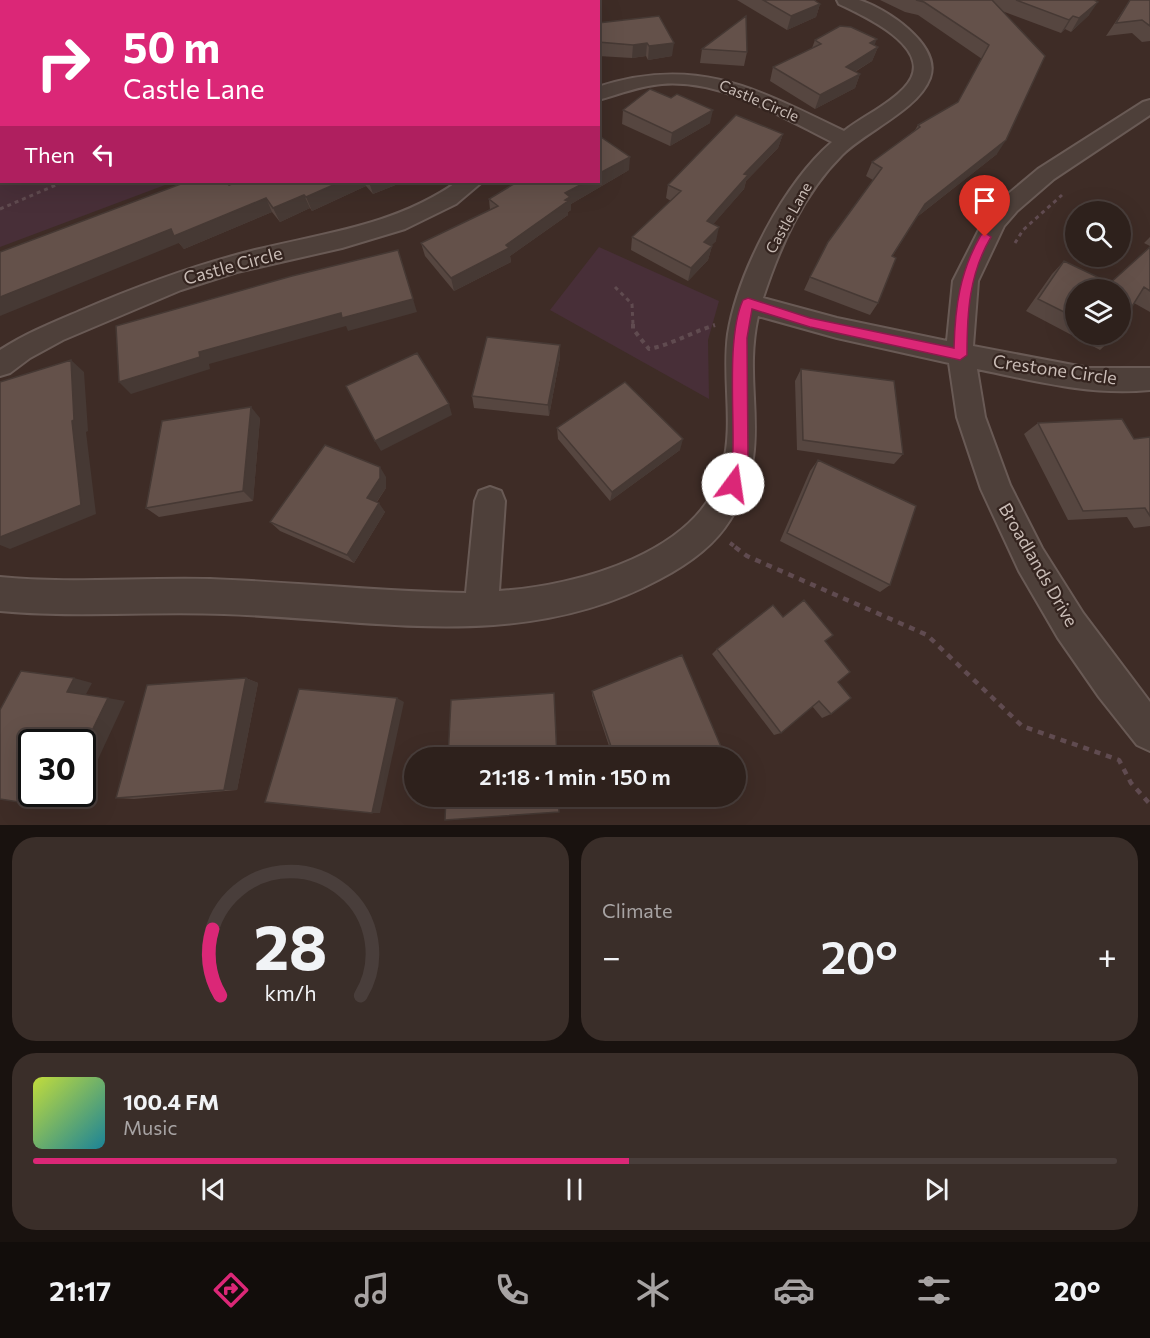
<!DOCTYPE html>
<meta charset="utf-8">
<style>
body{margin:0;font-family:Commissioner,sans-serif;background:#3a2e29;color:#f1f3f6;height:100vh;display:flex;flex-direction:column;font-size:22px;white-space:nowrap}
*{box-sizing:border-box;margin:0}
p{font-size:20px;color:#a7a3a3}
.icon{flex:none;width:33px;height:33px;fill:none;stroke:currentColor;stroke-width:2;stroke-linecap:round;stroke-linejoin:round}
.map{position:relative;height:825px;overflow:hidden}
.side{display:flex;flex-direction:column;gap:12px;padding:12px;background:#19120f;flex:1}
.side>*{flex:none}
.top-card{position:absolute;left:0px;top:0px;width:600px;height:183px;box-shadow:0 6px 24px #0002,0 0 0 2px #493e3b;background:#db2777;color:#fff;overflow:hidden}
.buttons{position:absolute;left:1065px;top:201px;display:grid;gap:12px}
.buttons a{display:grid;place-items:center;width:66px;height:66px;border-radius:50%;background:#2e211c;box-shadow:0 6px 24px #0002,0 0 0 2px #493e3b;font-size:30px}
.speed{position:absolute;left:18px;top:729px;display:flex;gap:12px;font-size:30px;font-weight:700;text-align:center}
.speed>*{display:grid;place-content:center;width:78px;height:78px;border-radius:50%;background:#2e211c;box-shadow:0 6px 24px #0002,0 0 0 2px #493e3b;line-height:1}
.speed .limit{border:3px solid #111;border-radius:9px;background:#fff;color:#111}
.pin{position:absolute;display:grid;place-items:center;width:51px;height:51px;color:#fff;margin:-62px -26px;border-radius:50% 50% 50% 0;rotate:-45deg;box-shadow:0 0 6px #0007}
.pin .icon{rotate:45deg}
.me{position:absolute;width:66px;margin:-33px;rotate:14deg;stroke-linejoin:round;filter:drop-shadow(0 0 4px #0008)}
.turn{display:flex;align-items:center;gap:21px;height:126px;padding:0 24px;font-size:27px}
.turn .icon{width:78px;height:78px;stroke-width:2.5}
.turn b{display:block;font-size:42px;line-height:51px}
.then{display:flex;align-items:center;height:57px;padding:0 24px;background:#0003;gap:12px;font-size:22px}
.big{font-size:45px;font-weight:600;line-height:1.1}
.side .tile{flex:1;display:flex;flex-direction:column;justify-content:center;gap:9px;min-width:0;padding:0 21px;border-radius:24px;background:#3a2e29}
.side .dial{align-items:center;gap:0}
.dial svg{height:156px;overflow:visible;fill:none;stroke:#493e3b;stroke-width:7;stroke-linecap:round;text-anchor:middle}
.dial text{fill:#f1f3f6;stroke:none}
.song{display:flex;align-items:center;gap:18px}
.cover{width:72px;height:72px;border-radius:9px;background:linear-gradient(135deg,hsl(70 70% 55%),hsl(190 70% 35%))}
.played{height:6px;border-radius:3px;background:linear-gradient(90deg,#db2777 55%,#493e3b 55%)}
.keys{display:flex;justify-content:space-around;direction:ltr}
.heat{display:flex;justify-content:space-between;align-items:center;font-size:33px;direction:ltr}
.side .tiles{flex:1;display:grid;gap:12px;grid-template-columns:1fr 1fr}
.tile:last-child{grid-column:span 2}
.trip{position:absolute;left:404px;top:747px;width:342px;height:60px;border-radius:30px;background:#2e211c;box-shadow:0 6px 24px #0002,0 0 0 2px #493e3b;font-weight:600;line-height:60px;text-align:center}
.tab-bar{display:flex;height:96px;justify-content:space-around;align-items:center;background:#120d0b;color:#a7a3a3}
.tab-bar .icon{width:42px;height:42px}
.tab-bar .current{color:#db2777}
.tab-bar b{font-size:27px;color:#f1f3f6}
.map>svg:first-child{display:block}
</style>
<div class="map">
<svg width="1150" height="825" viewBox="0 0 1150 825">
<rect width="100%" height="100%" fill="#3e2c26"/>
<!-- green -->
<path fill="#482f38" d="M0 0H477L2 2V182H173L0 247Z
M599 247 719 301 708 340 709 399 550 310Z"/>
<!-- water -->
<path fill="#64463b" d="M91 0H442L88 1Z"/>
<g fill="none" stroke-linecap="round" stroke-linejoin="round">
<!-- minor casing -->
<g stroke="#695a55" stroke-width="4">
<path id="minor" d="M837 0C844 0 853 0 859 0 886 8 942 45 930 78 918 110 866 131 842 155 803 194 780 246 763 298L837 318 947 341 953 281 986 216 1001 200 1038 169 1143 102 1150 100V115L1054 179 1017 211 1004 226 978 281 973 346 1089 368H1150V390C1090 396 1035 381 977 369L985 417 1010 485 1042 548 1083 613 1150 702V751L1137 745 1099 697 1058 638 1019 571 981 489 957 417 949 363 837 338 758 316C741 392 776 445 730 520 714 546 687 565 660 579 522 654 373 619 224 614 150 611 74 618 0 611V577C70 584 140 577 210 579 295 582 380 592 466 593L475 501 479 491 490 487 501 491 505 501 499 591C576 586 703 553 723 466 734 423 722 378 728 334 738 272 784 183 832 142 780 116 721 79 662 84 639 86 620 94 598 100V87C696 55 757 89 844 131 863 116 887 106 904 88 941 50 864 16 839 4Z
M457 182H482L456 204 405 229 342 248 237 272 181 290 63 340 30 358 10 373 0 376V350C26 333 54 322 82 310 138 286 195 265 255 250 325 233 396 225 457 182Z"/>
</g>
<!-- path-far2 -->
<path stroke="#604b50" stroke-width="3" stroke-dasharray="4 4" stroke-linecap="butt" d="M0 209 63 182
M1015 243 1023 230 1062 195
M615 287 632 304 633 325"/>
<!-- path-far1 -->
<path stroke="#604b50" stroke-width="4" stroke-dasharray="4.5 4.5" stroke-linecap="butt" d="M633 324V329L649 349C673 344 692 332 715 325
M730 543 737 548"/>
<!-- path -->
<path stroke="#604b50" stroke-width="4.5" stroke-dasharray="6 6" stroke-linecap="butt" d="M735 547 747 556 927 635 1022 726 1119 760 1131 783 1150 804"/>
<!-- minor -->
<use href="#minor" fill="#4e403a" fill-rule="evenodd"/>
</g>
<!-- wall -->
<path fill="#564640" d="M534 0H570V2H534Z
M737 0H815L820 4 816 17 787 30Z
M880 0H1094L1089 15 1071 32 1065 29 1061 33 1002 11 997 154 917 217 892 257 878 303 870 315 804 290 810 277 873 180 866 176 872 162 915 130 918 125 958 102 982 59 918 15 905 12Z
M1130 0H1150V41L1142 42 1132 33 1106 36Z
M659 16 672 56 648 60 646 56 632 58 598 56V23Z
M815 40 874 45 878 47 872 61 855 72 860 74 855 88 815 109 770 81 773 67 812 48Z
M702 49 747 52 744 66 700 63Z
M671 98 710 123 670 146 622 124 623 110Z
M783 134 778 148 746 181 744 189 713 224 716 241 710 246H712L708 260 688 281 631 250 632 237 671 201 666 198 668 185Z
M629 170 571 204V210L568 212V215L510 256 511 262 454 291 425 256 421 243 490 210 489 199Z
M237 182H403L373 194 366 186 312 211 310 208 280 222 272 212 184 249 179 243 229 185Z
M1150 237V246L1144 243Z
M1150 247V312L1134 303 1076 290V334H1116L1114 337 1100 350 1026 311 1052 274 1064 261 1110 283Z
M560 345V357L549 416 474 408 472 396Z
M801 369 903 454 894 464 797 450 795 381Z
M260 418 253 501 159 517 146 508Z
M1038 423 1134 439 1150 437V526L1134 528 1127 517 1068 520 1024 434Z
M557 428 680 450 610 501 558 439Z
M818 460 890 585 880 592 780 541 810 471Z
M386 477V488L377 502 385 512 354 563 280 531 270 522Z
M783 617 825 641 838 682 831 714 822 718 812 706 781 733 774 735 712 654 717 649Z
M246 678 258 683 237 790 134 799 116 798Z
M592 691 720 758H613L592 695Z"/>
<!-- shaded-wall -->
<path fill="#463934" d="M813 0H815L814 6 820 4 816 17 787 30 791 16Z
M1098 2 1089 15 1071 32 1079 18Z
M1073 16 1065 29 1061 33 1069 20Z
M877 39 872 51 878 47 872 61 841 80 846 67 870 43Z
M647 43 646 56 632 58 633 45Z
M674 43 672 56 648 60 649 46Z
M860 74 855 88 815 109 820 95Z
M713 110 710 123 670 146 672 133Z
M783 134 778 148 746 181 744 189 704 235 707 221 744 174Z
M1006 140 997 154 917 217 884 270 925 204Z
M630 157 629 170 571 204V210L568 212V215L510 256 511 262 454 291 451 278 565 193 586 182H598V174Z
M340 182H364L366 186 312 211 306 197Z
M369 182H403L373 194Z
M304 195 310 208 280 222 273 208Z
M266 198 272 212 184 249 179 243 0 316V297L171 229Z
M719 227 716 241 701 256 704 242Z
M712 246 708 260 688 281 691 268Z
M398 250 417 312 348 331 346 326 209 364 210 369 131 394 119 382 199 352Z
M560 345V357L549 416 548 405Z
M71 360 84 372 88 431 86 432 96 514 10 549 0 545V537Z
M449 404 452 415 381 451 375 441Z
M251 407 260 418 253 501 243 491Z
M683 439 680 450 610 501 612 492Z
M380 467 386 477V488L373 507 367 498Z
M379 503 385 512 354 563 347 555Z
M74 678 92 683 85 696 67 692Z
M246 678 258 683 237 790H224Z
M108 698 125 701 82 794V751Z
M397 698 404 702 380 813H372Z
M63 794H82L76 807 56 808Z"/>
<!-- building -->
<path fill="#64514a" stroke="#463934" stroke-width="1.5" d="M763 0H814L820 4 791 16Z
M916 0H992L1045 56 1006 140 925 204 892 256 896 258 878 303 810 277 828 242 882 168 872 162 920 127 918 125 958 102 989 45 924 2Z
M1016 0H1094L1098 2 1079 18 1073 16 1069 20Z
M1130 0H1150V26L1142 20 1116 23Z
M659 16 674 43 649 46 647 43 633 45 598 42V23Z
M746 16 747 52 702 49Z
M840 26 851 27 877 39 870 43 878 47 846 67 860 74 820 95 773 67 821 44 815 40Z
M650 89 671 98 677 94 713 110 672 133 623 110Z
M736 115 783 134 744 174 748 175 707 221 719 227 704 242 712 246 691 268 632 237 681 191 668 185Z
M598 135 630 157 598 174Z
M186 182H227L229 185 237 182H340L306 197 304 195 273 208 266 198 174 236 171 229 0 297V252Z
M517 182H586L565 193 570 197 565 200 568 201 506 245 509 248 451 278 421 243 498 206 489 199Z
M1150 247V291L1144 287 1120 326V290H1076V318L1038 299 1064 261 1110 283Z
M398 250 413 299 342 318 341 313 199 352 200 357 119 382 116 326 292 276Z
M487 337 560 345 548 405 472 396Z
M417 353 449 404 375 441 346 386Z
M71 360 74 420 72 421 81 505 0 537V382Z
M801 369 894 381 903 454 803 440Z
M625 382 683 439 612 492 557 428Z
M251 407 243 491 146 508 162 421Z
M1122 419 1134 439 1150 437V516L1145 508 1083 511 1038 423Z
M325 445 380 467V478L367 498 379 503 347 555 270 522Z
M818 460 916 506 890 585 787 533Z
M804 600 833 635 825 641 850 672 838 682 851 698 831 714 819 701 781 733 717 649 773 605 783 617Z
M682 655 725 756 720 758H615L592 691Z
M21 671 74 678 67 692 108 698 82 751V742H32V794H63L56 808 0 799V710Z
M246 678 224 790 116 798 147 685Z
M299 689 397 698 372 813 265 802Z
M554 693 557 758H448L451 700Z
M446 796H558L559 812 445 820Z"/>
<!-- route -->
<path fill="#db2777" stroke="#8e194d" stroke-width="1.5" d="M985 233 991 237C969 274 967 313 967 355L960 360 810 327 752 309 747 338 748 456 739 489 733 491 728 489C723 478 733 461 733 448 734 408 727 335 743 300L748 298 810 318 954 348C955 307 960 271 981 235Z"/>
<g text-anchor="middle" stroke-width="4.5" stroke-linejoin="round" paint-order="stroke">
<!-- far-street labels -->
<g font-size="15" fill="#c9bcb6" stroke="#34241f">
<text transform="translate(759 101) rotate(23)" y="5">Castle Circle</text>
<text transform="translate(789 218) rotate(-61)" y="5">Castle Lane</text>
</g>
<!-- street labels -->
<g font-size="18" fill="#c9bcb6" stroke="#34241f">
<text transform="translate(233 266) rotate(-15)" y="6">Castle Circle</text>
<text transform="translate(1055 370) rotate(8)" y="6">Crestone Circle</text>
<text transform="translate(1038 565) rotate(60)" y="6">Broadlands Drive</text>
</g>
</g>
</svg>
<div class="buttons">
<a><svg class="icon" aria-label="search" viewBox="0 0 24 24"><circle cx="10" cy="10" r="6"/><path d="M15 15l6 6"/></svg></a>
<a><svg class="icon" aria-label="layers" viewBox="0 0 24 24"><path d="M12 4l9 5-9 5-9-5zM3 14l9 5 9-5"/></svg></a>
</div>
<div class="speed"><div class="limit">30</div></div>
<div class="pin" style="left:985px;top:237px;background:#d93025"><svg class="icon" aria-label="arrive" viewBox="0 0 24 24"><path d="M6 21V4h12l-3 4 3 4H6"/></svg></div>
<svg class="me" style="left:733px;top:484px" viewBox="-20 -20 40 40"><circle r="19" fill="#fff"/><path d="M0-13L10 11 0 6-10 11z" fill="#db2777"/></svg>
<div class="trip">21:18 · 1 min · 150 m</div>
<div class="top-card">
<div class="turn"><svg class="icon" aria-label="right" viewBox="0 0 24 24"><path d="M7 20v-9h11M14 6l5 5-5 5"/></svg><div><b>50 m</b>Castle Lane</div></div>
<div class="then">Then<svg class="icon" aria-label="left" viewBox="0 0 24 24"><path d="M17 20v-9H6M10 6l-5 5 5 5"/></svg></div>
</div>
</div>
<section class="side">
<div class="tiles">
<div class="tile dial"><svg viewBox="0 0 100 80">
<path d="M14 69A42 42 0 1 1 86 69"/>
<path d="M14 69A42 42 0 0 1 10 35" stroke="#db2777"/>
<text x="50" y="56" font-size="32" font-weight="700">28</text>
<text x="50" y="72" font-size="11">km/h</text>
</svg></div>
<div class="tile"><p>Climate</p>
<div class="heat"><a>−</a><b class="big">20°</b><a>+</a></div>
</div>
<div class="tile">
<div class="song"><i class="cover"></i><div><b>100.4 FM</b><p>Music</p></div></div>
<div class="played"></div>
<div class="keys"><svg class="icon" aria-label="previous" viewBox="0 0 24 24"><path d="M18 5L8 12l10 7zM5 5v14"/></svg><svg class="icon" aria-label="pause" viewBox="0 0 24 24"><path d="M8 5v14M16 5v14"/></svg><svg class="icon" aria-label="next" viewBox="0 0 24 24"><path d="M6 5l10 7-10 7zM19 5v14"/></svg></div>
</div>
</div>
</section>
<nav class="tab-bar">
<b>21:17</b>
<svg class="icon current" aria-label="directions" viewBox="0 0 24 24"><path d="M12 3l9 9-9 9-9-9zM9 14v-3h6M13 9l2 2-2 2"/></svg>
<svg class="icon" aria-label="music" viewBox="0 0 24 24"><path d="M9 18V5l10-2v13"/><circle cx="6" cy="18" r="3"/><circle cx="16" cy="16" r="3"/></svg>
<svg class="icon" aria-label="phone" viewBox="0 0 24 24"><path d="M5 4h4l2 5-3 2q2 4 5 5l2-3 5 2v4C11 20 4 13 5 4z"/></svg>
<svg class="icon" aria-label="climate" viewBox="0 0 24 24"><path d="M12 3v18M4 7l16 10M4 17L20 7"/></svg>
<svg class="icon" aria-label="car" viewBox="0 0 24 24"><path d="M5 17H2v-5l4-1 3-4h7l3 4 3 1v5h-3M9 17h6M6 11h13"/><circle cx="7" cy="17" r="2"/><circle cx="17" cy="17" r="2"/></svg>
<svg class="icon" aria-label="filters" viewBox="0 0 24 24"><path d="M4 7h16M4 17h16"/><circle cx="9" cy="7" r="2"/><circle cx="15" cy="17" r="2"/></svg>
<b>20°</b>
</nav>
